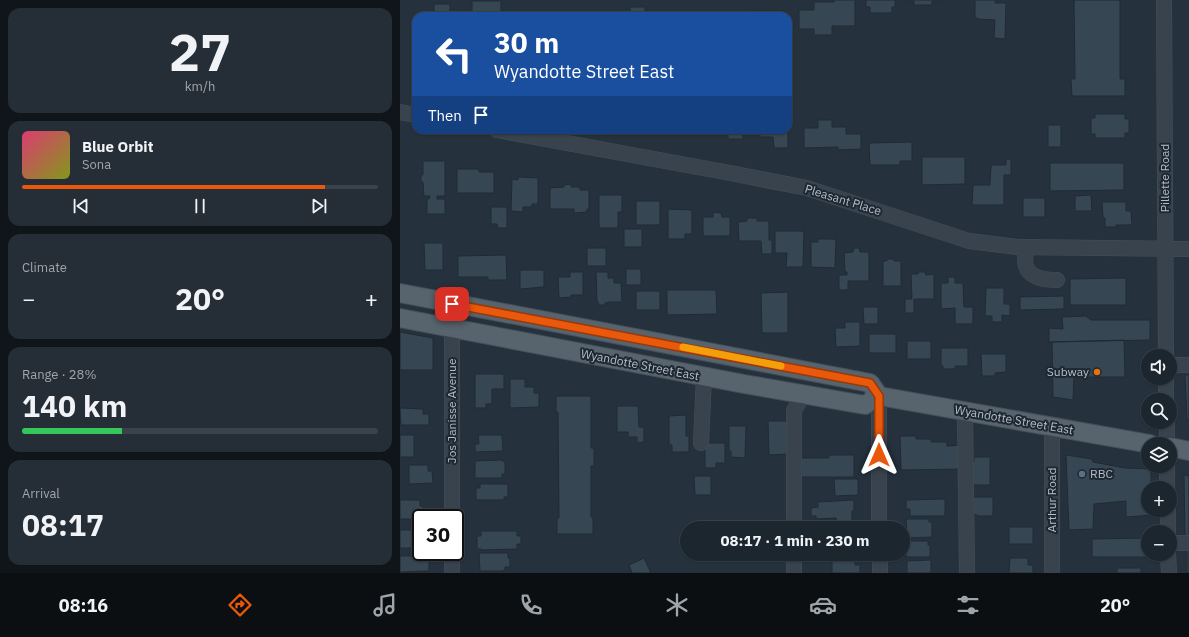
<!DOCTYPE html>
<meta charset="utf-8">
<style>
body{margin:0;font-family:"IBM Plex Sans",sans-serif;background:#252e36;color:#f1f3f6;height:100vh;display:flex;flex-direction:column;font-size:15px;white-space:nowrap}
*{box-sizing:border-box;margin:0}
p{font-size:13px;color:#a0a5aa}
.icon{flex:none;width:22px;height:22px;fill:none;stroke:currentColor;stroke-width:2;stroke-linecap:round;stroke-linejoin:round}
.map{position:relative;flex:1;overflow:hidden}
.sheet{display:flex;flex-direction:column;gap:8px;padding:8px;background:#0f1519;width:400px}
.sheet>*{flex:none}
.top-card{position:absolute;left:12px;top:12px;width:380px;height:122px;border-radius:12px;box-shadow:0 1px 3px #0004,0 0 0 1px #3a434a;background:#1a4fa0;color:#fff;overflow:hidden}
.fabs{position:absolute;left:741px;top:349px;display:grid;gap:8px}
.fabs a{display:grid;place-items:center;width:36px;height:36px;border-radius:50%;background:#1c262e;box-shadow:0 1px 3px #0004,0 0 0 1px #3a434a;font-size:20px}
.speed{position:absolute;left:12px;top:509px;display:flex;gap:8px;font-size:20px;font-weight:700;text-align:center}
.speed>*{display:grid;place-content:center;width:52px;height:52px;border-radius:50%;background:#1c262e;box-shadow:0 1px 3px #0004,0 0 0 1px #3a434a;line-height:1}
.speed .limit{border:2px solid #111;border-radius:6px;background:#fff;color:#111}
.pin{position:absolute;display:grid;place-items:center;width:34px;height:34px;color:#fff;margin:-17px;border-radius:8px;box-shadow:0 2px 6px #0006}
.me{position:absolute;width:44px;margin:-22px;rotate:0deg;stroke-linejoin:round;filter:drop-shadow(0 0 3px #0008)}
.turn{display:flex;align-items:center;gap:14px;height:84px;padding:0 16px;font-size:18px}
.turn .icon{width:52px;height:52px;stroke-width:2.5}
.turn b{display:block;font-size:28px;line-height:34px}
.then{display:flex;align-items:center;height:38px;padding:0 16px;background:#0003;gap:8px;font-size:15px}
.big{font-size:30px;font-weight:700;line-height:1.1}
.sheet .widget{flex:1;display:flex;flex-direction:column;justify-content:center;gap:6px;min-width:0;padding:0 14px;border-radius:12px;background:#252e36}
.sheet .dial{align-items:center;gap:0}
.dial b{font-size:52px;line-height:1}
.song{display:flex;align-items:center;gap:12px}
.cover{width:48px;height:48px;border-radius:6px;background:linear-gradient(135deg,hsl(340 70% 55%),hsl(70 70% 35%))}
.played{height:4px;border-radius:2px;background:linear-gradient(90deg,#ea580c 85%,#3a434a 85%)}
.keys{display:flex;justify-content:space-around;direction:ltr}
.heat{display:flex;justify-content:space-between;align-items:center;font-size:22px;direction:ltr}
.charge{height:6px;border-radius:3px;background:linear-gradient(90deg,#34c759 28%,#3a434a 0)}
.trip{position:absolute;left:280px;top:521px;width:230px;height:40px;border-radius:20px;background:#1c262e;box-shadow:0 1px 3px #0004,0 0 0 1px #3a434a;font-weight:700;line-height:40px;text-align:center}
.menu{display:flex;height:64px;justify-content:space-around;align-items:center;background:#0b0f12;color:#a0a5aa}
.menu .icon{width:28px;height:28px}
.menu .selected{color:#ea580c}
.menu b{font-size:18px;color:#f1f3f6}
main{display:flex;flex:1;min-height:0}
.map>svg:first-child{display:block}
</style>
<main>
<section class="sheet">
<div class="widget dial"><b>27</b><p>km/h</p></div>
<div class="widget">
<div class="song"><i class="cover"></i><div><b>Blue Orbit</b><p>Sona</p></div></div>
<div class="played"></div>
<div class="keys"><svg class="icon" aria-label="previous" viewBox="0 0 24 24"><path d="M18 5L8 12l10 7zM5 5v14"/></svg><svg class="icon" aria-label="pause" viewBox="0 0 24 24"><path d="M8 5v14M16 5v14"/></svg><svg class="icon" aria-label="next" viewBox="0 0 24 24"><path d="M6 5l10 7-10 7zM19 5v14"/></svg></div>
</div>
<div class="widget"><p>Climate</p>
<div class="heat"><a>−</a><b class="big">20°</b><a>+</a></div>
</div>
<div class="widget"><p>Range · 28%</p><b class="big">140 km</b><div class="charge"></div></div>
<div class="widget"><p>Arrival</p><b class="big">08:17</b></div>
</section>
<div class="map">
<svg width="789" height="573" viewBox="0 0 789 573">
<rect width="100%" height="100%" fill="#25323d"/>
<!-- building -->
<path fill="#374653" stroke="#202a34" d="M434 0H455V26H432V35H414V29H399V10H414V2H434Z
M466 0H495V7H492V13H470V7H466Z
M505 0H541V1H532V5H514V1H505Z
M575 0H595V3H606L605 39 594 38 595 20 577 19V18H575Z
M674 0H720V79H725V96H672L671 79H675Z
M72 1H101V16H72Z
M34 4H50V16H34Z
M230 7H245V16H230Z
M350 11H384L385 16H350Z
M695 114H725V119H729V133H725V138H695V134H691V118H695Z
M418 120H432V127H446V134H461V149L438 150V147L404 148V128H418Z
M648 125H661V147H648Z
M328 130H356V134H343V139H328Z
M360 130H388V148H374L373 137H360Z
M512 142V161H500V165H470L469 143Z
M522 157H565V184L522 185Z
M606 159H611V175H604V205H572L573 185H590L591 165H606Z
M23 161H45V196H37V199H45V214H27V199H29L30 196H24L23 182H21V175H23Z
M650 163H724V190L650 191Z
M57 169H79V172H94V193H57Z
M118 177 138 178V204H132V207H123V212L111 211 112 179 118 180Z
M171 184V187H180V190H189V209H187V212L174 213V209H150V188L164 187V185Z
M199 195H222V212H218V228H199Z
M691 195 692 211H675V196Z
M623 198H645V217H623Z
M236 201H260V225H236Z
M702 202H726V211H731L732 225H716V227H705V218H703Z
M91 207H107V228H98L97 224H91Z
M268 209 292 210V234H285V239H268Z
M313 212 321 213 322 217H330V236H303V217H313Z
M347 218H357V221H369V240H372V254H362L361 241H339L338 222 347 221Z
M224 229H242V247H224Z
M375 231H404L403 267H386L387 253H375Z
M418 239H436L435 268 411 267V242H418Z
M24 243H43V270H25Z
M187 248H206V266H187Z
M454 248H459L460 252H469V281H448V290H439V275H447V272H445L444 253 453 252Z
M106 255 107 280H88V277H58V256Z
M487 259H494V261H501V286H483V261H487Z
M226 269H241V285H226Z
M120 270H144V287L120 289Z
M170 272H183V295H171V297L159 298 158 277H170Z
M196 272H208V278H214V283H221L222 302H210L205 303V305H199L198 302H197Z
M518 272H525L526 275 534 274V299H514V313H505V299H512L511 274H518Z
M548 277H555V283H563L564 307H573V324H555V308L541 309V283H548Z
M726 278V305H670V279Z
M586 288H604V304H610V316L602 315V322H592V316H585Z
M267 290H316L317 314 267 315Z
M236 291H260V310H236Z
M388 292V333H362L361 293Z
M664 296V309L620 310V297Z
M463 307H478V324H464Z
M686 316 691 320H750V340L649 342V328L663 329 662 317Z
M445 322H460V346L436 347 435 328H445Z
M0 332 33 338V370H0Z
M469 334H496V353H469Z
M724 340 725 377H674L673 400 653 397 652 342Z
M507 341H531V359H507Z
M541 348H568V366H555V369H543V366H541Z
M581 354H606V372L595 373V376H582Z
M75 374H104V389H92V404H86V408H75Z
M785 375H789V420H787Z
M110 379H125V387H134V393H139V407L110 408Z
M156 396H191V448H194V466H191V517H193V534H157V518H159L158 412H156Z
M217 406H238L239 427H244V442L237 443V437H228V432H217Z
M0 408 23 409V414H29V425H1Z
M286 415V436H289V452H272V445H269V416Z
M368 421H388L389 454 369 455Z
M329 426H346L345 458 331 457V451H329Z
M0 435H14V457H0Z
M78 435H102L103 451 75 452V444H79Z
M500 436H516V439H531V442H547V446L562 445 563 469 501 470Z
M305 443H325V463H316V468H305Z
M429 455H454V477H400V458H429Z
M666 455 692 459 693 462 725 468 751 469V488H748V510H752V515L726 517V501L694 504 693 529 669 530Z
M574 457H590V485H573L572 462H574Z
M101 460 105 462V474H102V478H75V461Z
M9 465H28V471H32L33 483 9 484Z
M784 475 789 476V537L785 536Z
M294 476H311V495H295Z
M434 479H458V495L435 496Z
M80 484H108V497H104V500H76V488H80Z
M571 497H593V516H579L571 513Z
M545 499V516H510V509H506V500Z
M0 500H20V506H23V514H20V519H0Z
M454 500V511H452V524L437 525 436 518 416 519V516H411V508L418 507V502Z
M506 519H529V522H532V537L507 538Z
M402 522H418V528H402Z
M609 527H633V544H609Z
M0 530H21V548H0Z
M81 531H117V536H121V544H117V549L81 550V549H77V536H81Z
M748 538V554H751V557H692V539Z
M506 541H528V545H530V557H506Z
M787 550H789V573H787Z
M79 553H108V558H110V567H105V570L102 571H80Z
M0 556H29V571L0 572Z
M244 558 251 573H232L229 565Z
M610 558H628V565H633V573H609Z
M434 560H455V565H460V573H432V561L434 562Z
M531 560V573H507V561Z
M717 568H741V573H717Z"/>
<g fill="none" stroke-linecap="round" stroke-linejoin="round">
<!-- minor casing -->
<g stroke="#454f59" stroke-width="16">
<path id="minor" d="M764 0 766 356
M0 112 16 115
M97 130 330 173 407 188 569 241 618 247 789 249
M626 247C626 252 624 261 626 266 630 279 647 280 657 280
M52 304V518
M770 365H789
M766 378V400
M479 396V528
M565 412 567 573
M652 427V573
M301 443 304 377
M767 444V422
M767 466V488
M768 510V532
M394 528V411L403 394
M770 543H789
M52 552V573
M394 554V573
M480 554V573
M768 554 769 573"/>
</g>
<!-- major casing -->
<g stroke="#454f59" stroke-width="20">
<path id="major" d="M0 293 470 383 479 396
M0 318 344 384 465 405 479 396 750 444
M770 447 789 451"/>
</g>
<!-- minor -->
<use href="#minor" stroke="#39434d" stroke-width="15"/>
<!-- major -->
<use href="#major" stroke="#57636d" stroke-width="18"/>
</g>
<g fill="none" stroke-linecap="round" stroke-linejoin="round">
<!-- route casing -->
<g stroke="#983908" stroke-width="10">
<path id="route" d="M52 304 470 383 479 396V455"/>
</g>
<!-- route -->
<use href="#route" stroke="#ea580c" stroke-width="7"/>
<!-- slow -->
<path stroke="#f59e0b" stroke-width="7" d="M283 347 381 366"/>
</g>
<!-- markers -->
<circle fill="#e8710a" stroke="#1e2832" stroke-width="1.5" cx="697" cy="372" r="4"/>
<circle fill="#5c6f8a" stroke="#1e2832" stroke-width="1.5" cx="682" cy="474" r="4"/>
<g text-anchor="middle" stroke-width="4" stroke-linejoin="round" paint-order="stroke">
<!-- street labels -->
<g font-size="12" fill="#b5bec8" stroke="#1e2832">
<text transform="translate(765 178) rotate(-90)" y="4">Pillette Road</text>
<text transform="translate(443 200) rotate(17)" y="4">Pleasant Place</text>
<text transform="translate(240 365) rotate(11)" y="4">Wyandotte Street East</text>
<text transform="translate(52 411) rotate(-90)" y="4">Jos Janisse Avenue</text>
<text transform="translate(614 420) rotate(10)" y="4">Wyandotte Street East</text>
<text transform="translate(652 500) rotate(-90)" y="4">Arthur Road</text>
</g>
<!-- poi labels -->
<g font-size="12" fill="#b5bec8" stroke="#1e2832" text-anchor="end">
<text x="689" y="376">Subway</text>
<text x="690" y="478" text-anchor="start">RBC</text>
</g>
</g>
</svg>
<div class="fabs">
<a><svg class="icon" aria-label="sound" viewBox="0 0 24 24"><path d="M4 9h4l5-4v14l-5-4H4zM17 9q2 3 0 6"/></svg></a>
<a><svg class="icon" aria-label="search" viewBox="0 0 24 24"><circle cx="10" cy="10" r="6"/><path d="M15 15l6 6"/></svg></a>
<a><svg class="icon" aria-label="layers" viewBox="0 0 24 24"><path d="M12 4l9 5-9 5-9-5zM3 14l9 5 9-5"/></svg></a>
<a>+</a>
<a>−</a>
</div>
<div class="speed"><div class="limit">30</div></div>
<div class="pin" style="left:52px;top:304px;background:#d93025"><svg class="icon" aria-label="arrive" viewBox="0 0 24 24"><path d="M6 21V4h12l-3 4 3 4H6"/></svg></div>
<svg class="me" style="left:479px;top:455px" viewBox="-20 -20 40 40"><path d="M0-17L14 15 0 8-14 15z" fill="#ea580c" stroke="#fff" stroke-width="4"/></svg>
<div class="trip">08:17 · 1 min · 230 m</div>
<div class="top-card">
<div class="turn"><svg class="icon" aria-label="left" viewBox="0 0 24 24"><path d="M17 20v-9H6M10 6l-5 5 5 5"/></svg><div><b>30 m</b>Wyandotte Street East</div></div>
<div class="then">Then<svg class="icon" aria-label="arrive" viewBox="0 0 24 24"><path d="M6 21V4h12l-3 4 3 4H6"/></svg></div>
</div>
</div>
</main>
<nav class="menu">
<b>08:16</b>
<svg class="icon selected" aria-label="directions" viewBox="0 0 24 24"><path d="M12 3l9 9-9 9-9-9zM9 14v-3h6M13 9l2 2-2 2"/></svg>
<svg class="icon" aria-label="music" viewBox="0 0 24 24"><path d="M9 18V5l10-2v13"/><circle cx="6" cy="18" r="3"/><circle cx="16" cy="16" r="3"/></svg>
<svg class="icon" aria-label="phone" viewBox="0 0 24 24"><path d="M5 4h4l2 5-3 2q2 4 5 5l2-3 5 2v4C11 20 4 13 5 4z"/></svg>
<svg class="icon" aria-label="climate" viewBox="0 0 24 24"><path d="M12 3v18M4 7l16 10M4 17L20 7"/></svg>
<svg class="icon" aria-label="car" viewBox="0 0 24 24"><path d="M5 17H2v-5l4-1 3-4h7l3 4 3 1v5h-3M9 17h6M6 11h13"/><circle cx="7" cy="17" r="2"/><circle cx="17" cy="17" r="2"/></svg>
<svg class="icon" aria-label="filters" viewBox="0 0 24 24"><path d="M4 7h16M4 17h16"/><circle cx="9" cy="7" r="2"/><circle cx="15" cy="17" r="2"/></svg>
<b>20°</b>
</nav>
